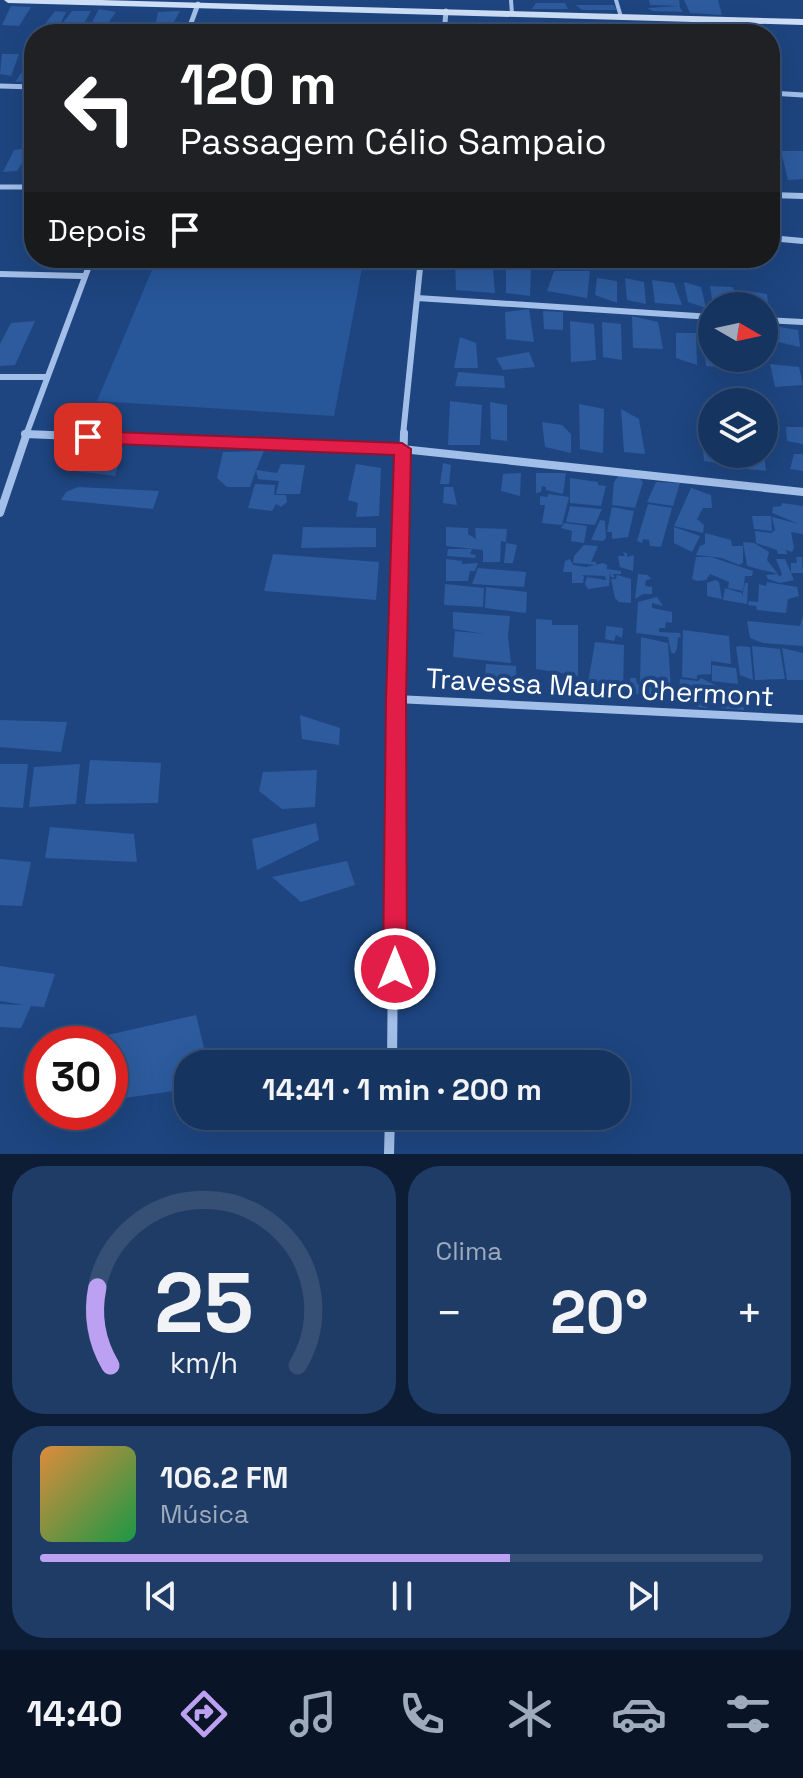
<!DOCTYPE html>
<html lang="pt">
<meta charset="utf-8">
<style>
body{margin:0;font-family:"Space Grotesk",sans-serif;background:#1f3c66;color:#f1f3f6;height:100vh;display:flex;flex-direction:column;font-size:30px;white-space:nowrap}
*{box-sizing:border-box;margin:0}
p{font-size:26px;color:#9eaabd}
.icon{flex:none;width:44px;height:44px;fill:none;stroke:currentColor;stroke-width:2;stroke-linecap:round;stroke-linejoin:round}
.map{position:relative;height:1154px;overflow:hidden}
.sheet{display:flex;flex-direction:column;gap:12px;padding:12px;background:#0c1d35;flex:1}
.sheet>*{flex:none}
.top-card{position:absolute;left:24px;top:24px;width:756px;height:244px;border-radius:32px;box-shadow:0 8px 32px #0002,0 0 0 2px #354f75;background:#202124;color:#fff;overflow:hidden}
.needle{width:52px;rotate:99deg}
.buttons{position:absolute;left:698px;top:292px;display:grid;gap:16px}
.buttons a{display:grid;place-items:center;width:80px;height:80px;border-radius:50%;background:#163460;box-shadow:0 8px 32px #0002,0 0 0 2px #354f75;font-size:40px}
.speed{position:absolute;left:24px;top:1026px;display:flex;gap:16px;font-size:40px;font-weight:700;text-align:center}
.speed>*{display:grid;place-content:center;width:104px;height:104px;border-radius:50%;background:#163460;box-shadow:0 8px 32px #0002,0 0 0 2px #354f75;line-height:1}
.speed .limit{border:12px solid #d22;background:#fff;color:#111}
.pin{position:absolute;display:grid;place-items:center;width:68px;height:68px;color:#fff;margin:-34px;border-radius:16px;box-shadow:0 4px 12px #0006}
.me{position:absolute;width:88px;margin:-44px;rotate:0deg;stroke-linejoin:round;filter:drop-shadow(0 0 6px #0008)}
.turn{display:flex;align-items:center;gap:28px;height:168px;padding:0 24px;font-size:36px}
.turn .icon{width:104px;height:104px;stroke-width:2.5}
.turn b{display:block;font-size:56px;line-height:68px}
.then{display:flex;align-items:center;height:76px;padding:0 24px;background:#0003;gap:16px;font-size:30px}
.big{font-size:60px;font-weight:800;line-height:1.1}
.sheet .widget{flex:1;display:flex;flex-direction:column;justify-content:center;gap:12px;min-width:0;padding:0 28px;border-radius:32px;background:#1f3c66}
.sheet .dial{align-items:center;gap:0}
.dial svg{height:208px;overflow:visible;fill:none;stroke:#354f75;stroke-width:7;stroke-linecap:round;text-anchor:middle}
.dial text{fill:#f1f3f6;stroke:none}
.song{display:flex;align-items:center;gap:24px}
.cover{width:96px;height:96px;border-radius:12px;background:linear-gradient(135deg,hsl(30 70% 55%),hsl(140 70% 35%))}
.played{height:8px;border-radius:4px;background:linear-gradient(90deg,#bca0f2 65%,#354f75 65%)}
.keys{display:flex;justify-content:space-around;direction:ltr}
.heat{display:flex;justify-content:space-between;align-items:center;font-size:44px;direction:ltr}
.sheet .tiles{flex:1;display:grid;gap:12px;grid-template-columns:1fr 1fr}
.widget:last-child{grid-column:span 2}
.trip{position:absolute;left:174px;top:1050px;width:456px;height:80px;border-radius:32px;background:#163460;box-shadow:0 8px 32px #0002,0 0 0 2px #354f75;font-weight:800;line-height:80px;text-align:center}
.dock{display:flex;height:128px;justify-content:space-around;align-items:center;background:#091526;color:#9eaabd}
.dock .icon{width:56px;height:56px}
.dock .active{color:#bca0f2}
.dock b{font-size:36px;color:#f1f3f6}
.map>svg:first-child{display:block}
</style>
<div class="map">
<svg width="803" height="1154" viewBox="0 0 803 1154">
<rect width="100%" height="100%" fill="#1e4580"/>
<!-- green -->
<path fill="#275699" d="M157 258H364L334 416 97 401Z"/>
<!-- building -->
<path fill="#2d5b9e" d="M649 0H679L680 6 650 5Z
M684 0H718L722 15 690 13Z
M536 3H565L568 9H532Z
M576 5H614L617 10H582Z
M11 6 31 7 19 26 2 25Z
M679 6 683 12 653 11 647 8Z
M99 9 116 12 101 33H86Z
M55 11 66 12 58 29 42 28Z
M72 11H91L82 27 62 24Z
M180 11 169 31H154L158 12Z
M2 54H19L11 76 0 74Z
M34 64V81L15 82 27 65Z
M33 147 17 171 3 172 14 150Z
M781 151H803V179L788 180Z
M455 258H492L495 293 456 290Z
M506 267 531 269 530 296 506 293Z
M554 271H590L587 298 547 291Z
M597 278 617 281V303L595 295Z
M625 278 644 282 646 304 627 300Z
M652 280 674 283 682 305 655 303Z
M684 282 701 287 706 308 688 302Z
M710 286 732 287 738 295 739 306H713Z
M746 291 767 294 769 310H764V306H741Z
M529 309 534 342 506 339 505 312Z
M543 311 563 312V330L544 329Z
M632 316 658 322 663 349 633 348Z
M35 321 15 365 0 366V344L11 323Z
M570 321 594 324 596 360 571 362Z
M602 322 621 324 622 360 603 357Z
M774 326 798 330 800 347 778 342Z
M676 333H696L697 365 676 358Z
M460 337 476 343 478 368H454Z
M704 340 712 341V358H730L733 368 706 366Z
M529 352 535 367 503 370 496 358Z
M770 364 799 367 803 385 775 387Z
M458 372 504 376 505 388 455 386Z
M450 401 482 405 480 445H448Z
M490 402 507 405V441L491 439Z
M579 404 604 409 603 453 580 449Z
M621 409 639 419 645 454 624 452Z
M542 422 562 425 571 434V453L545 447Z
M701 424 712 426V454H727L726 464 704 461Z
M786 427H803V444L787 441Z
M80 445 123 448 115 476 67 470Z
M264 451 256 470 277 473 281 464 305 465 300 494H276L279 481 258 479 256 470 250 487H227L217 478 223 452Z
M738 454H764L766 471 739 468Z
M794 454H803V471L790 469Z
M443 463 451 465 449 484H440Z
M356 464 381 468 379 516 356 517 358 503 348 500Z
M521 473 520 496 501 491 503 474Z
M536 473H566L563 494 546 490V487L542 486 541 492 536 493Z
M618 476 639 478 643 482 635 508 612 505 614 482Z
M570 478 598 482V485L606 486 601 506 570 503Z
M656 482 680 483 673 506 647 502Z
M255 484 275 485 274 495H286L287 502 281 507 276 504 272 511 248 508Z
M78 487 159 491 153 509 61 500 66 492Z
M444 487H453L457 505 443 503Z
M691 488 711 495 712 508H703L697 519 704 525 703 533 674 526Z
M548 494 569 497 562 525 542 523 545 505H540V496L548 497Z
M782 503 803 506V534L791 532 794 548 792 552 786 550 787 554H778L777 550 756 543 755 531 771 533 775 530 772 517 799 524 772 513 773 507 781 506Z
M648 504 672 508 661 547 650 546 649 540 643 539 642 543 637 541Z
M570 506 602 509 595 525 566 522Z
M612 507 634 511 628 537 612 539V532H607Z
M752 516H771L772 531 754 529Z
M600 520 605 521 606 538 603 541 591 540Z
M564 523 587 526 584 543 571 541 572 531 561 528Z
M303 527 376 528V547L301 548Z
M446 527 468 528V534L476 539 475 528 507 529 506 542 501 541 500 562H483V550L446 546Z
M674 527 700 536 692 552 674 543Z
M705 533 731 540 732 546H743V563L739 565 722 558 696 555 700 546 705 544Z
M743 542 754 543 769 552 767 560 778 574 747 566Z
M506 543 517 545 513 563H504Z
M584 545 598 546 591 562H596V565L573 563 574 556Z
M448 549H472L470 554 476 555 475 558 447 556Z
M623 552 627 553V557L634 555 633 571 620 567 618 556H625Z
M273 554 379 562 376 600 264 591Z
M696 557H711L753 571 752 576H745L743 591 728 588 729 582 710 574 706 580 697 581 692 579Z
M796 557H802L803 573H791V563H797Z
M446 559 462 561V564L478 563 475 571H470L468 581H446Z
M570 559 573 565 586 567 603 563 607 565V569L621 571V574H613L615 578 611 577 610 572 609 586 588 589 585 584 587 577 606 580 605 576 580 575 584 576 583 583H572V572H563L565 561Z
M776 559H785L794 580 780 583 768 579 766 575 778 574 779 577 782 574Z
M478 568 526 572 524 587 472 584Z
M638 574 648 575 651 579 646 580 645 586 652 587V594H643L635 599Z
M617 575 631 579V603L619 602 615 598 611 579H616Z
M715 580 719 582 722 599 707 596V583Z
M767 582 797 587 799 596 788 599 786 613 757 610 756 606 748 605 749 601 758 602 759 584 766 586Z
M745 583H748L747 604 723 600 725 588 742 593V597Z
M445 584 484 588 483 607 444 605Z
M486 587 527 592 526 613 485 608Z
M657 597 663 606 652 603V608L672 612V623L666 622 665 628H659V632L680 633 681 638 678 637 677 649 674 654 671 652 668 637 636 633 638 602Z
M453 612 510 616 508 637 511 663 453 657 455 631 486 634 453 629Z
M803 616V646L763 643 750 638 747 621 800 626Z
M536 619 552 620V625H578V676L536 669Z
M606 626 623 628 622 638 616 635 614 641 605 639Z
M683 630 729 636 731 664 711 661V674L697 675V679L682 677Z
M641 637 668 643 671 689 640 683Z
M595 642 624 645 623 695 587 689Z
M739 646 750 647 753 680 740 675 736 647Z
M752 646 780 649 785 679 755 680Z
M782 648 803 653V680H787Z
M486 664 516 666V680L485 676Z
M712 665 736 668 738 684 712 681Z
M630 678H636L637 684 671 692V699L630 693Z
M701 678 727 691 730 686 731 690 740 691 739 699 744 701V710L721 708V705L730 702 707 704V708L698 707 697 702 678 700 680 679 698 681Z
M300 715 340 728 339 745 302 739Z
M0 720 67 722 61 752 0 747Z
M90 760 161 763 158 803 85 804Z
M0 764H28L23 808 0 807Z
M80 764 76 804 29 807 34 767Z
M317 770 315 807 282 809 259 791 263 772Z
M316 823 319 840 257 870 252 839Z
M50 827 134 834 137 862 45 858Z
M0 859 31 862 22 906 0 905Z
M347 861 355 885 301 902 272 877Z
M0 966 55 974 44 1007 31 1006 21 1028 0 1027V1004L24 1005 0 1001Z
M196 1015 208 1064H188V1089L110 1100V1044H103V1036Z"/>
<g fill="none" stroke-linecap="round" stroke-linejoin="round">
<!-- lane -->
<path stroke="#a2bfe9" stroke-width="4" d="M511 0 512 14
M616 0 621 17"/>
<!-- street-far3 -->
<path stroke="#a2bfe9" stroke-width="5" d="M187 34 198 4
M444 34 446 11
M0 86 34 87
M770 93 803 95
M0 187H34"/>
<!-- street-far2 -->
<path stroke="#a2bfe9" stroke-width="6" d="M770 195 803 196
M770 238 803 241
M0 274 82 276
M417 298 712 317
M764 320 803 322
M0 377H46
M25 434 59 435
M26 435 92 258
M403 435 421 258"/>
<!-- street-far1 -->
<path stroke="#a2bfe9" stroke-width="8" d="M25 434 402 449 803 492
M0 513 27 433
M396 699 803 719
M395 750 404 433"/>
<!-- street -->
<path stroke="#a2bfe9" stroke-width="10" d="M392 1064 395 748
M389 1154 390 1116"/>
<!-- secondary -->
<path fill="#cddef7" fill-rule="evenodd" d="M4 0H101L803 19V25L8 3Z"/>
</g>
<!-- route -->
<path fill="#e11d48" stroke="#92132f" stroke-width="2" d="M88 431 402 443 411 449 406 699 407 969 403 978 395 981 386 978 383 969 386 699 394 455 88 443 80 437Z"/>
<g text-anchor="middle" stroke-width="8" stroke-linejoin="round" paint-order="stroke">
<!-- street labels -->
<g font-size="28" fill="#fff" stroke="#1e4580">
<text transform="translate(600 687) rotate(3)" y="10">Travessa Mauro Chermont</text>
</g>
</g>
</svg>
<div class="buttons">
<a><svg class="needle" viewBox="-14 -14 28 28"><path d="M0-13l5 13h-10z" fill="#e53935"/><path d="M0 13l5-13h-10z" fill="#9eaabd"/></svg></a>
<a><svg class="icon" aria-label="layers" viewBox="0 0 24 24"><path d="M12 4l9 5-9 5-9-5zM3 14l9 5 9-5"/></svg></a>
</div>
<div class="speed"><div class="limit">30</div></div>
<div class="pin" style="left:88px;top:437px;background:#d93025"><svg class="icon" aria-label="arrive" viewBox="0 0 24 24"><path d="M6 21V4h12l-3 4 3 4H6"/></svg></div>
<svg class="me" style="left:395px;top:969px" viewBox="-20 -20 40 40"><circle r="17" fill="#e11d48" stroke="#fff" stroke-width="3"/><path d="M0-11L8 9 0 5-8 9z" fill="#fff"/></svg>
<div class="trip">14:41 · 1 min · 200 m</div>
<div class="top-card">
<div class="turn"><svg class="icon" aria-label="left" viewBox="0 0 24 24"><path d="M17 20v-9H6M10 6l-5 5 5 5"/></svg><div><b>120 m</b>Passagem Célio Sampaio</div></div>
<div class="then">Depois<svg class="icon" aria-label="arrive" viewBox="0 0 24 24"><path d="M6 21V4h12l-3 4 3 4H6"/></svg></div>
</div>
</div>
<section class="sheet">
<div class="tiles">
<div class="widget dial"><svg viewBox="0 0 100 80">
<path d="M14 69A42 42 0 1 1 86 69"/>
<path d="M14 69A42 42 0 0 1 9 39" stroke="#bca0f2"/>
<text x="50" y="56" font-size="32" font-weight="700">25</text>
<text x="50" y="72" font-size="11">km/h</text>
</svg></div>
<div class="widget"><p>Clima</p>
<div class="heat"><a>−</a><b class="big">20°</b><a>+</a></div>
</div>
<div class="widget">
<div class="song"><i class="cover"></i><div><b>106.2 FM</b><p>Música</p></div></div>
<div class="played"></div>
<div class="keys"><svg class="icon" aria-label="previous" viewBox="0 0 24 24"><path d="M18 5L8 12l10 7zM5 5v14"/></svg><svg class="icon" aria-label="pause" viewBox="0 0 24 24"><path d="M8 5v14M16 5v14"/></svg><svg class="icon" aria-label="next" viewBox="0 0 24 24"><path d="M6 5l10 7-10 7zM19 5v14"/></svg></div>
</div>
</div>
</section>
<nav class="dock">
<b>14:40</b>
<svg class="icon active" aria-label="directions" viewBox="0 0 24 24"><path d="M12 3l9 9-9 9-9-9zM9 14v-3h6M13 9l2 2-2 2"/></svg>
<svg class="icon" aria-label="music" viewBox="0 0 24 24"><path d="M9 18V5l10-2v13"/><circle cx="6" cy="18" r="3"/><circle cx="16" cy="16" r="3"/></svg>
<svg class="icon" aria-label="phone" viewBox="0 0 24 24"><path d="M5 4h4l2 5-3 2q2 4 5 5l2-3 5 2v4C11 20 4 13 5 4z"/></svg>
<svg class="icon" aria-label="climate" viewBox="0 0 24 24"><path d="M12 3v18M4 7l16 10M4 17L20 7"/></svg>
<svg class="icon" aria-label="car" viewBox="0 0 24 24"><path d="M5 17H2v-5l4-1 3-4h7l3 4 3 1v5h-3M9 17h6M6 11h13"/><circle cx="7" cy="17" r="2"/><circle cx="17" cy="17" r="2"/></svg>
<svg class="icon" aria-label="filters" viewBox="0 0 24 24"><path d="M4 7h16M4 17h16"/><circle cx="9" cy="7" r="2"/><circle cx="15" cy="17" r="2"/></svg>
</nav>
